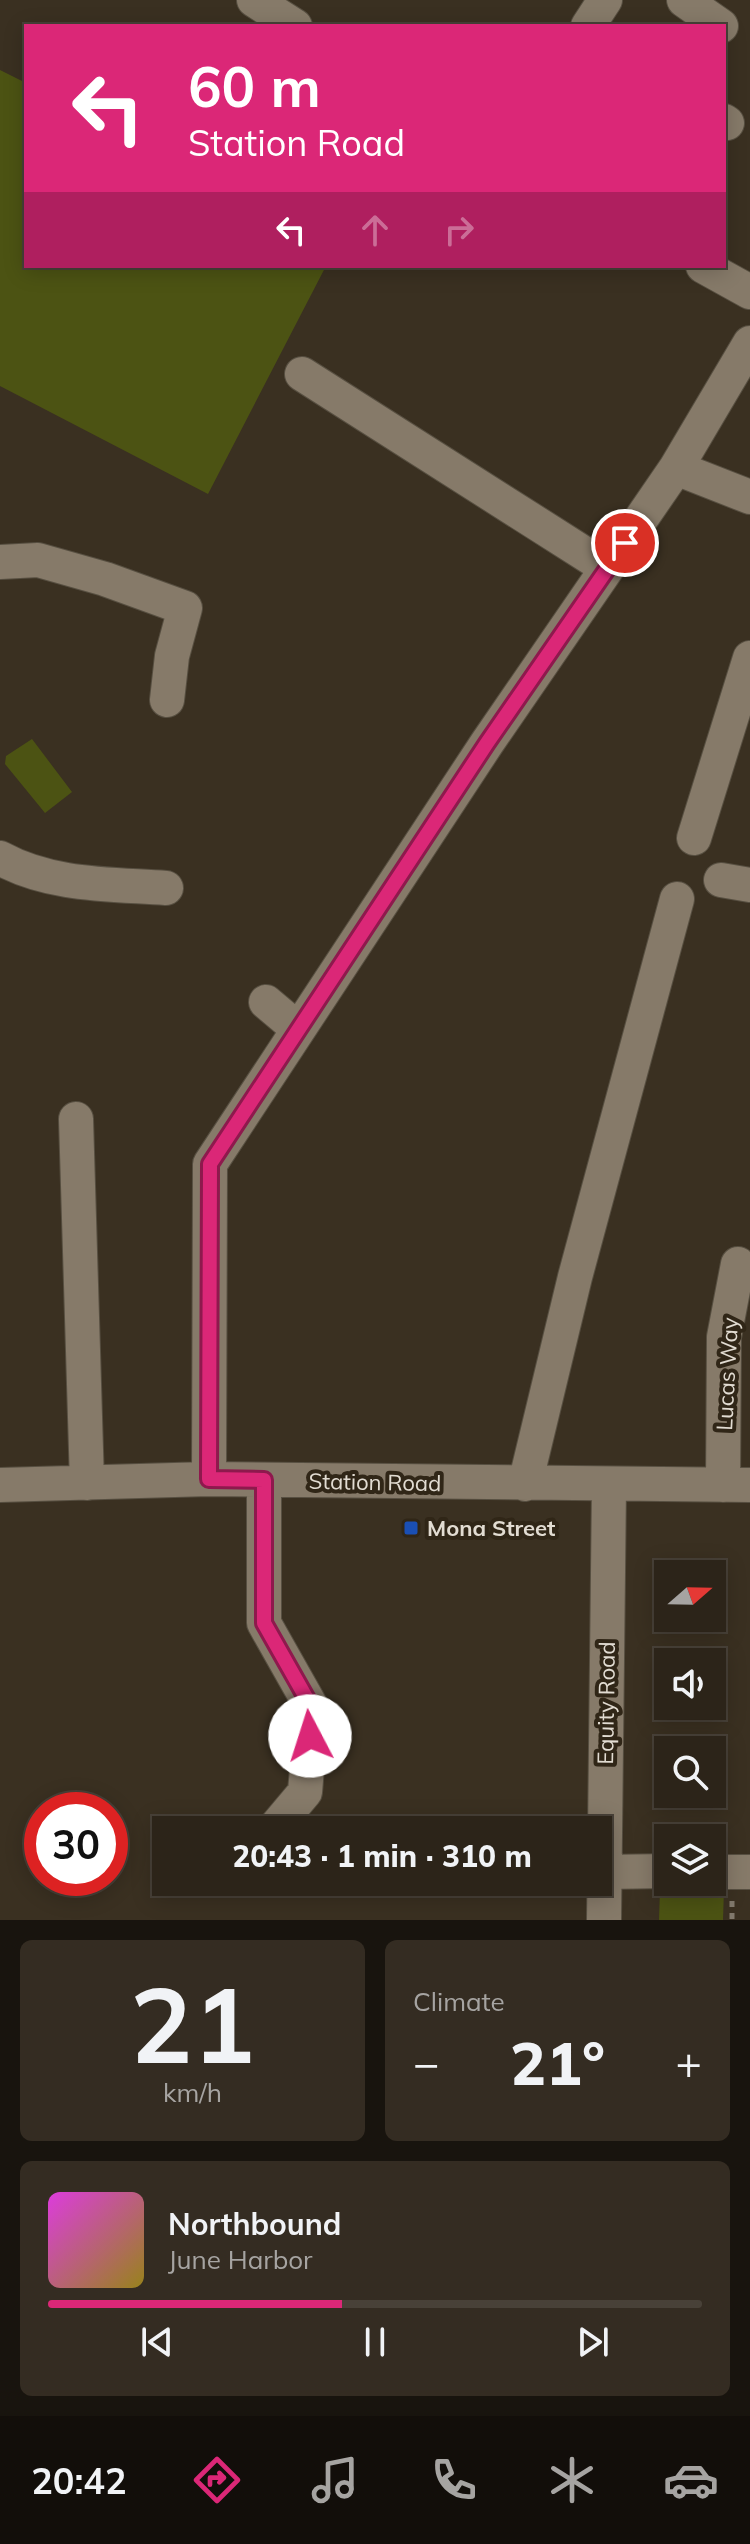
<!DOCTYPE html>
<meta charset="utf-8">
<style>
body{margin:0;font-family:Mulish,sans-serif;background:#342c22;color:#f1f3f6;height:100vh;display:flex;flex-direction:column;font-size:30px;white-space:nowrap}
*{box-sizing:border-box;margin:0}
p{font-size:26px;color:#a6a4a2}
.icon{flex:none;width:44px;height:44px;fill:none;stroke:currentColor;stroke-width:2;stroke-linecap:round;stroke-linejoin:round}
.map{position:relative;height:1920px;overflow:hidden}
.sheet{display:flex;flex-direction:column;gap:20px;padding:20px;background:#18140e;flex:1}
.sheet>*{flex:none}
.guide{position:absolute;left:24px;top:24px;width:702px;height:244px;border-radius:0px;box-shadow:0 4px 20px #0003,0 0 0 2px #484138;background:#db2777;color:#fff;overflow:hidden}
.needle{width:52px;rotate:70deg}
.tools{position:absolute;left:654px;top:1560px;display:grid;gap:16px}
.tools a{display:grid;place-items:center;width:72px;height:72px;border-radius:0px;background:#2c2419;box-shadow:0 4px 20px #0003,0 0 0 2px #484138;font-size:40px}
.speed{position:absolute;left:24px;top:1792px;display:flex;gap:16px;font-size:40px;font-weight:700;text-align:center}
.speed>*{display:grid;place-content:center;width:104px;height:104px;border-radius:50%;background:#2c2419;box-shadow:0 4px 20px #0003,0 0 0 2px #484138;line-height:1}
.speed .limit{border:12px solid #d22;background:#fff;color:#111}
.pin{position:absolute;display:grid;place-items:center;width:68px;height:68px;color:#fff;margin:-34px;border:4px solid #fff;border-radius:50%;box-shadow:0 2px 8px #0007}
.me{position:absolute;width:88px;margin:-44px;rotate:355deg;stroke-linejoin:round;filter:drop-shadow(0 0 6px #0008)}
.turn{display:flex;align-items:center;gap:28px;height:168px;padding:0 32px;font-size:36px}
.turn .icon{width:104px;height:104px;stroke-width:2.5}
.turn b{display:block;font-size:56px;line-height:68px}
.lanes{display:flex;align-items:center;height:76px;padding:0 32px;background:#0003;justify-content:center;gap:40px;direction:ltr}
.lanes .off{opacity:.35}
.big{font-size:60px;font-weight:800;line-height:1.1}
.sheet .widget{flex:1;display:flex;flex-direction:column;justify-content:center;gap:12px;min-width:0;padding:0 28px;border-radius:12px;background:#342c22}
.sheet .dial{align-items:center;gap:0}
.dial b{font-size:104px;line-height:1}
.song{display:flex;align-items:center;gap:24px}
.cover{width:96px;height:96px;border-radius:12px;background:linear-gradient(135deg,hsl(300 70% 55%),hsl(50 70% 35%))}
.played{height:8px;border-radius:4px;background:linear-gradient(90deg,#db2777 45%,#484138 45%)}
.keys{display:flex;justify-content:space-around;direction:ltr}
.heat{display:flex;justify-content:space-between;align-items:center;font-size:44px;direction:ltr}
.sheet .tiles{flex:1;display:grid;gap:20px;grid-template-columns:1fr 1fr}
.widget:last-child{grid-column:span 2}
.trip{position:absolute;left:152px;top:1816px;width:460px;height:80px;border-radius:0px;background:#2c2419;box-shadow:0 4px 20px #0003,0 0 0 2px #484138;font-weight:800;line-height:80px;text-align:center}
.dock{display:flex;height:128px;justify-content:space-around;align-items:center;background:#120e0a;color:#a6a4a2}
.dock .icon{width:56px;height:56px}
.dock .on{color:#db2777}
.dock b{font-size:36px;color:#f1f3f6}
.map>svg:first-child{display:block}
</style>
<div class="map">
<svg width="750" height="1920" viewBox="0 0 750 1920">
<rect width="100%" height="100%" fill="#3a3021"/>
<!-- green -->
<path fill="#4c5313" d="M0 70 26 83V266H326L208 494 0 386Z
M32 739 72 792 45 813 5 764 6 756Z
M660 1889H724L723 1920H659Z"/>
<g fill="none" stroke-linecap="round" stroke-linejoin="round">
<!-- minor casing -->
<g stroke="#574f41" stroke-width="36">
<path id="minor" d="M254 0 295 26
M684 0 721 26
M588 26 605 0
M724 121 727 123
M703 266 750 292
M302 374 607 568
M676 468 750 497
M0 562 38 560 105 579 185 608 172 656 167 700
M694 838 750 658
M0 858C51 886 109 884 166 888
M721 880 750 885
M266 1002 298 1029
M76 1119 87 1483
M209 1479 210 1164 487 743 676 468 750 343
M264 1480V1623L312 1708 305 1792 273 1830
M525 1484 575 1277 677 899
M0 1485 209 1479 750 1485
M723 1485 724 1337 738 1264
M605 1872 668 1871
M712 1872H750
M604 1920 609 1486"/>
</g>
<!-- path -->
<path stroke="#81796c" stroke-width="5" stroke-dasharray="6 6" stroke-linecap="butt" d="M732 1901V1920"/>
<!-- minor -->
<use href="#minor" stroke="#867a69" stroke-width="34"/>
</g>
<g fill="none" stroke-linecap="round" stroke-linejoin="round">
<!-- route casing -->
<g stroke="#8e194d" stroke-width="20">
<path id="route" d="M310 1736 312 1708 264 1623V1480L209 1479 210 1164 487 743 625 543"/>
</g>
<!-- route -->
<use href="#route" stroke="#db2777" stroke-width="14"/>
</g>
<!-- markers -->
<rect fill="#1a4fb4" stroke="#302617" stroke-width="3" x="403" y="1520" width="16" height="16" rx="4"/>
<g text-anchor="middle" stroke-width="8" stroke-linejoin="round" paint-order="stroke">
<!-- street labels -->
<g font-size="22" fill="#e2dcd2" stroke="#302617">
<text transform="translate(727 1374) rotate(-87)" y="8">Lucas Way</text>
<text transform="translate(375 1482) rotate(1)" y="8">Station Road</text>
<text transform="translate(606 1703) rotate(-89)" y="8">Equity Road</text>
</g>
<!-- poi labels -->
<g font-size="22" font-weight="bold" fill="#e2dcd2" stroke="#302617" text-anchor="start">
<text x="427" y="1536">Mona Street</text>
</g>
</g>
</svg>
<div class="tools">
<a><svg class="needle" viewBox="-14 -14 28 28"><path d="M0-13l5 13h-10z" fill="#e53935"/><path d="M0 13l5-13h-10z" fill="#a6a4a2"/></svg></a>
<a><svg class="icon" aria-label="sound" viewBox="0 0 24 24"><path d="M4 9h4l5-4v14l-5-4H4zM17 9q2 3 0 6"/></svg></a>
<a><svg class="icon" aria-label="search" viewBox="0 0 24 24"><circle cx="10" cy="10" r="6"/><path d="M15 15l6 6"/></svg></a>
<a><svg class="icon" aria-label="layers" viewBox="0 0 24 24"><path d="M12 4l9 5-9 5-9-5zM3 14l9 5 9-5"/></svg></a>
</div>
<div class="speed"><div class="limit">30</div></div>
<div class="pin" style="left:625px;top:543px;background:#d93025"><svg class="icon" aria-label="arrive" viewBox="0 0 24 24"><path d="M6 21V4h12l-3 4 3 4H6"/></svg></div>
<svg class="me" style="left:310px;top:1736px" viewBox="-20 -20 40 40"><circle r="19" fill="#fff"/><path d="M0-13L10 11 0 6-10 11z" fill="#db2777"/></svg>
<div class="trip">20:43 · 1 min · 310 m</div>
<div class="guide">
<div class="turn"><svg class="icon" aria-label="left" viewBox="0 0 24 24"><path d="M17 20v-9H6M10 6l-5 5 5 5"/></svg><div><b>60 m</b>Station Road</div></div>
<div class="lanes"><svg class="icon" aria-label="left" viewBox="0 0 24 24"><path d="M17 20v-9H6M10 6l-5 5 5 5"/></svg><svg class="icon off" aria-label="ahead" viewBox="0 0 24 24"><path d="M12 20V5M6 11l6-6 6 6"/></svg><svg class="icon off" aria-label="right" viewBox="0 0 24 24"><path d="M7 20v-9h11M14 6l5 5-5 5"/></svg></div>
</div>
</div>
<section class="sheet">
<div class="tiles">
<div class="widget dial"><b>21</b><p>km/h</p></div>
<div class="widget"><p>Climate</p>
<div class="heat"><a>−</a><b class="big">21°</b><a>+</a></div>
</div>
<div class="widget">
<div class="song"><i class="cover"></i><div><b>Northbound</b><p>June Harbor</p></div></div>
<div class="played"></div>
<div class="keys"><svg class="icon" aria-label="previous" viewBox="0 0 24 24"><path d="M18 5L8 12l10 7zM5 5v14"/></svg><svg class="icon" aria-label="pause" viewBox="0 0 24 24"><path d="M8 5v14M16 5v14"/></svg><svg class="icon" aria-label="next" viewBox="0 0 24 24"><path d="M6 5l10 7-10 7zM19 5v14"/></svg></div>
</div>
</div>
</section>
<nav class="dock">
<b>20:42</b>
<svg class="icon on" aria-label="directions" viewBox="0 0 24 24"><path d="M12 3l9 9-9 9-9-9zM9 14v-3h6M13 9l2 2-2 2"/></svg>
<svg class="icon" aria-label="music" viewBox="0 0 24 24"><path d="M9 18V5l10-2v13"/><circle cx="6" cy="18" r="3"/><circle cx="16" cy="16" r="3"/></svg>
<svg class="icon" aria-label="phone" viewBox="0 0 24 24"><path d="M5 4h4l2 5-3 2q2 4 5 5l2-3 5 2v4C11 20 4 13 5 4z"/></svg>
<svg class="icon" aria-label="climate" viewBox="0 0 24 24"><path d="M12 3v18M4 7l16 10M4 17L20 7"/></svg>
<svg class="icon" aria-label="car" viewBox="0 0 24 24"><path d="M5 17H2v-5l4-1 3-4h7l3 4 3 1v5h-3M9 17h6M6 11h13"/><circle cx="7" cy="17" r="2"/><circle cx="17" cy="17" r="2"/></svg>
</nav>
